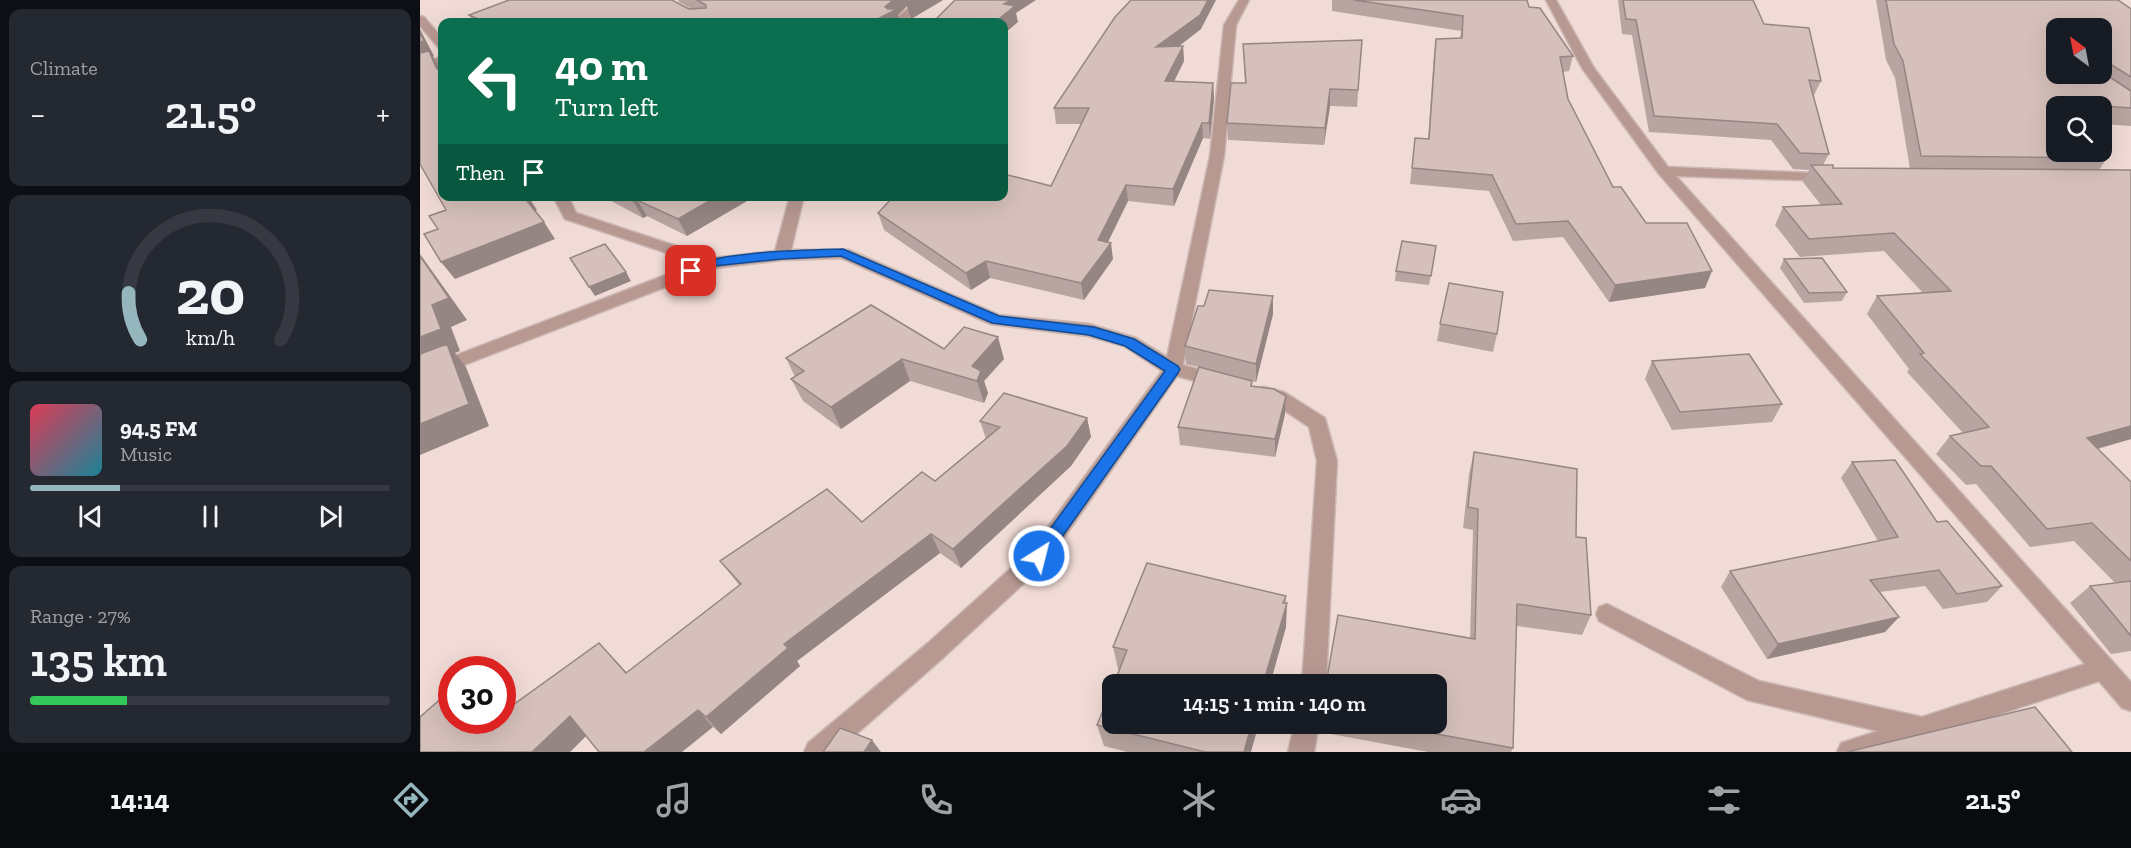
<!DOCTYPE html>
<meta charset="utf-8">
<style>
body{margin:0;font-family:"Zilla Slab",serif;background:#242831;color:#f1f3f6;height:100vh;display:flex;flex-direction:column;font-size:22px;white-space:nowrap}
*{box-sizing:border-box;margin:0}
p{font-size:20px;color:#9ea1a6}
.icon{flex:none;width:33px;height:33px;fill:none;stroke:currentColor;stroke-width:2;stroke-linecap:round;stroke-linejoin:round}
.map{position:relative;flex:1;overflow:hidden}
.sheet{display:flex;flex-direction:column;gap:9px;padding:9px;background:#0d0f14;width:420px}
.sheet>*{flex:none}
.banner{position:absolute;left:18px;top:18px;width:570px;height:183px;border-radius:12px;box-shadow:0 6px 24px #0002;background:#0b6e4f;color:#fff;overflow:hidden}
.needle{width:39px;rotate:328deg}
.tools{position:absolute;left:1626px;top:18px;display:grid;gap:12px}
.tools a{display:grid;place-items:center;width:66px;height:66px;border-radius:12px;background:#171b24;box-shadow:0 6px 24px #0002;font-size:30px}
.speed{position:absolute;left:18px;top:656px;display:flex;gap:12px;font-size:30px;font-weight:700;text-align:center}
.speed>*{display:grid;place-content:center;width:78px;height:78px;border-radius:50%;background:#171b24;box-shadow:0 6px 24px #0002;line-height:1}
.speed .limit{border:9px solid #d22;background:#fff;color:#111}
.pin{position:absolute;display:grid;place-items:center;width:51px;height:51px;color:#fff;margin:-26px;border-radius:12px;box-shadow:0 3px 9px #0006}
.me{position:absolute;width:66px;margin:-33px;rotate:36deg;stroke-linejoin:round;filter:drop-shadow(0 0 4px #0008)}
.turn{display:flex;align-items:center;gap:21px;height:126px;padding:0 18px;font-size:27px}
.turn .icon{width:78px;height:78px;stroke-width:2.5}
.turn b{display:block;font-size:42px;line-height:51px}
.then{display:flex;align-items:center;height:57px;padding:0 18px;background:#0003;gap:12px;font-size:22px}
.big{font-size:45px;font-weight:600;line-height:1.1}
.sheet .tile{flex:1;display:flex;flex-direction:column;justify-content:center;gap:9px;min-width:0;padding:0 21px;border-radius:12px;background:#242831}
.sheet .dial{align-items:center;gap:0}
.dial svg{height:156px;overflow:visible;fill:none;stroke:#363941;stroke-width:7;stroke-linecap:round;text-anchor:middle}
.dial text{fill:#f1f3f6;stroke:none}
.song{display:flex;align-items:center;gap:18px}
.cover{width:72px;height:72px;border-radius:9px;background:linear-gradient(135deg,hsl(350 70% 55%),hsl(190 70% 35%))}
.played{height:6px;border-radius:3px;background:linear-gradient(90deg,#95b6bd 25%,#363941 25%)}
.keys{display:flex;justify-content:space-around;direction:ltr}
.heat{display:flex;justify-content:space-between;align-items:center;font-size:33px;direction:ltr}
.charge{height:9px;border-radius:4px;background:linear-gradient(90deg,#34c759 27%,#363941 0)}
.trip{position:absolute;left:682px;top:674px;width:345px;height:60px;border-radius:12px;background:#171b24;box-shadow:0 6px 24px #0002;font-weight:600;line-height:60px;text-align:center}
.dock{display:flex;height:96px;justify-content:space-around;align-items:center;background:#090b0e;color:#9ea1a6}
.dock .icon{width:42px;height:42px}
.dock .current{color:#95b6bd}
.dock b{font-size:27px;color:#f1f3f6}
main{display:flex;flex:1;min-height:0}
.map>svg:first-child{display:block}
</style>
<main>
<section class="sheet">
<div class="tile"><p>Climate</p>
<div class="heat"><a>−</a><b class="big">21.5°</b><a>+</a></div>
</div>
<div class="tile dial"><svg viewBox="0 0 100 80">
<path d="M14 69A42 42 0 1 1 86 69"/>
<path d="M14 69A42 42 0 0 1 8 45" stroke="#95b6bd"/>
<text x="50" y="56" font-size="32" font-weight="700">20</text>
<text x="50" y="72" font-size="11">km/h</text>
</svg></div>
<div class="tile">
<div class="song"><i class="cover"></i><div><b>94.5 FM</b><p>Music</p></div></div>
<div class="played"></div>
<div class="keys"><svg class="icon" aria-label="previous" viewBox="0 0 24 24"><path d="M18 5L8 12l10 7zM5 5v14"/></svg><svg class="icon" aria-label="pause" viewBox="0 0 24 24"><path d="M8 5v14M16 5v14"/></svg><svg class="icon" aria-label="next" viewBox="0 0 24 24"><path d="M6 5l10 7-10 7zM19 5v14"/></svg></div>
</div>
<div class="tile"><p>Range · 27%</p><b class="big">135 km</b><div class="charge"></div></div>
</section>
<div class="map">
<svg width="1711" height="752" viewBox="0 0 1711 752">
<rect width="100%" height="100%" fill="#f1dbd6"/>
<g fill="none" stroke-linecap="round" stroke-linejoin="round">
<!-- minor casing -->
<g stroke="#ccb9b4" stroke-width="3">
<path id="minor" d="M498 0H510L483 22H472Z
M819 0H829L816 25 804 156 763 365 806 377 809 382 806 387 800 388 757 376 627 562 524 657 416 752H384L388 743 508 643 611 550 742 371 704 346 668 336 570 324 421 258 362 260 295 268 0 382V369L277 263 145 219 133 196H148L156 213 293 258 355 251 370 196H384L371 250H429L579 315 669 324 716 338 747 357 790 156 804 25Z
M1126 0H1136L1174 68 1248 167 1415 174 1417 177 1410 181 1256 176 1711 682V711L1702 708 1679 681 1467 752H1417L1421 743 1458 731 1327 700 1179 621 1176 614 1179 607 1187 604 1339 681 1502 717 1665 664 1239 174 1162 68Z
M0 16 4 17 22 38V48L18 47 0 26Z
M22 57V64L0 70V62Z
M844 387 864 392 905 418 917 461 906 684H882L897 461 889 427 852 402 838 399 835 394 838 389Z
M875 723H899L894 752H868Z"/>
</g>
<!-- minor -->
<use href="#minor" fill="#b89992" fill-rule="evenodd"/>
</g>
<!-- wall -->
<path fill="#b8a5a1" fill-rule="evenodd" d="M258 0H523L491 19 487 6 478 15 480 22H53L49 15 272 9 259 2Z
M912 0H1107L1109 7 1153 56 1149 71 1143 72 1148 99 1193 187 1285 288 1189 302 1143 237 1093 241 1069 191 990 184 995 138 1008 139 1014 54 1016 39 1040 38 1041 31 912 11Z
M1198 0H1333L1344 24 1401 81 1393 97 1409 154 1403 165 1413 168 1490 169 1475 78 1466 60 1456 0H1698L1711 9V126L1682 124V106H1636L1687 158 1679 170H1711V439L1678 449 1711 482V651L1691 654 1650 603 1670 586 1695 583 1654 541 1610 547 1556 484 1546 485 1516 454 1530 436 1543 433 1487 372 1489 369 1447 314 1457 296 1503 293 1464 251 1380 257 1355 225 1363 207 1401 205 1383 182 1389 170 1373 169 1351 140 1229 132 1212 35 1202 34ZM1682 28V74H1636Z
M781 29 758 47 763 46 764 61 754 82 793 83 794 99 790 139 783 138 754 206 708 201 688 242 693 259 664 300 570 278 551 290 464 230 458 213 631 186 662 124H636L634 108Z
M942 40 937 107 910 106 904 145 808 140 807 123 825 83 823 44Z
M182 196H325L327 201 267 236 227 216 223 218Z
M1016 246 1009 285 975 281 976 271Z
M1364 259 1427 292 1422 301 1384 303 1360 268Z
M853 296V314L836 382 815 377 832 386 865 414 855 457 760 445 758 427 779 367 766 364 765 346 784 306Z
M1020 324 1077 334 1073 352 1017 341Z
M524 349 584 359 564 381 568 393 564 403 490 381 421 429 383 401 371 379 375 377 366 358Z
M1232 361 1362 404 1352 422 1252 430 1225 379Z
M667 418 671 437 651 466 541 568 520 553 377 661 380 666 301 734 293 727 166 736 150 752H0L90 707 196 661 207 673 319 585 300 561 442 522 515 481 566 439 560 421Z
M1054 452 1156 537 1171 615 1162 635 1096 626 1093 748 1091 752H1008L900 732V723H1017L1050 638 1053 530 1043 528 1049 474Z
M1432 462 1517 522 1582 586 1567 602 1523 609 1505 586 1460 592 1479 617 1465 632 1347 659 1301 587 1310 571 1458 541 1421 478Z
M865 603 866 627 850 684H694L699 670 698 669 693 647Z
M677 725 831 752H707L684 746Z"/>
<!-- shaded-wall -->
<path fill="#968683" d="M473 0H523L491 19 487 6 478 15 480 22H452L465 7Z
M591 0H616L596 13 598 22 584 34V22H575L584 4Z
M788 0H796L781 29 738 62 736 47Z
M0 29 14 56 13 57 22 73 0 60Z
M763 46 764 61 746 97 745 81Z
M793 83 794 99 790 139 789 123Z
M910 89V106L904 145 905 128Z
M782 123 783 138 754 206 753 189Z
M706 185 708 201 682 254 691 243 693 259 664 300 661 283 678 240Z
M103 196H108L117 210 113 212Z
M298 196H325L327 201 267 236 258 219Z
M217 200 227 216 223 218 214 202Z
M124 222 135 239 35 279 21 262Z
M0 254 47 320 31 327 40 351 35 353 46 367 69 426 0 455V337L12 305Z
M566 261 570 278 551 290 546 273Z
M1292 271 1285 288 1189 302 1195 285Z
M206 272 211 281 175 296 169 287Z
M853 296V314L836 382V364Z
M578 337 584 359 564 381 568 393 564 403 552 366Z
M482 359 490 381 421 429 411 407Z
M866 396 865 414 855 457V439Z
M667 418 671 437 651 466 541 568 533 549Z
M1711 426V439L1650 456 1667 438Z
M511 534 520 553 377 661 380 666 301 734 286 717 364 644Z
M866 596 865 607 867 603 866 627 850 684H843Z
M1479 617 1465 632 1347 659 1358 644Z
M179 643 196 661 223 691 206 673Z
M278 710 293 727 262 752H224Z
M150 716 169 733 150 752H112Z
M832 723H839L831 752H824Z
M452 740 461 752H444Z"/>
<!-- building -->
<path fill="#d6c0bb" stroke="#968683" stroke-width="1.5" d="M89 0H252L269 9 286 8V5L277 0H473L465 7 468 9H477L452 22H65L49 15Z
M535 0H591L584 4 595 6 575 22H513Z
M711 0H788L780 15 736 47 763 46 745 81 793 83 789 123H782L753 189 706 185 678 240 691 243 661 283 566 261 546 273 458 213 474 196H584V179L588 175 631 186 669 108H634L695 17Z
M934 0H1107L1109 7 1120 8 1153 56 1140 57 1148 99 1193 187H1201L1226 223H1267L1292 271 1195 285 1148 221 1096 224 1072 175 992 168 995 138 1009 139 1016 39 1042 38 1043 16Z
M1203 0H1333L1344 24 1389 28 1401 81 1389 80 1409 154 1380 153 1357 124 1234 116 1216 20 1206 19Z
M1466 0H1698L1711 9V77L1682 59V28H1636V74H1682V72L1711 91V108L1650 104 1652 106H1636V152H1682V150L1687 158 1501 156 1483 61 1474 44Z
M0 33 4 41 0 42Z
M942 40 938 90 910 89 905 128 807 123 811 83H826L823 44Z
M9 51 16 67 22 74V196H103L124 222 21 262 4 234 18 229 9 216 26 210 0 164V53Z
M1391 165H1413V168L1711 170V426L1667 438 1711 482V561L1672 523 1627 529 1571 466H1561L1530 436 1569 427 1500 354 1504 353 1457 296 1531 291 1474 233 1389 239 1363 207 1422 204Z
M204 196H298L258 219 217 200 214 202Z
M982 241 1016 246 1011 276 976 271Z
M185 244 206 272 169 287 150 258Z
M0 256 29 298 12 305 21 329 0 337Z
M1402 258 1427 292 1389 293 1364 259Z
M1029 283 1083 292 1077 334 1020 324Z
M789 290 853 296 836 364 765 346 778 306H784Z
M451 305 524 349 544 327 578 337 552 366 561 371 557 381 482 359 411 407 371 379 384 371 366 358Z
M27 344 49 404 0 424V354Z
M1329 354 1362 404 1260 412 1232 361Z
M779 367 832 381 831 386 854 389 866 396 855 439 758 427Z
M584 393 667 418 647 446 533 549 511 534 364 644 368 648 286 717 278 710 224 752H179L150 716 112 752H0V717L32 689V720H82V702L90 707 179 643 206 673 321 584 300 561 407 489 442 522 502 472 515 481 580 427 560 421Z
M1054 452 1157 469 1156 537 1166 538 1171 615 1097 604 1093 748 957 723H1017V684H906L918 615 1055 639 1058 509 1048 507Z
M1475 460 1517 522 1527 521 1582 586 1537 594 1519 570 1450 580 1479 617 1358 644 1310 571 1478 537 1432 462Z
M727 563 866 596 863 603H867L843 684H694L707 650 693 647Z
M1711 581V636L1670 586Z
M693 686V723H832L824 752H785L677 725Z
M1615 707 1652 752H1427Z
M420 728 452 740 444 752H403Z"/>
<!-- route -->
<path fill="#1a73e8" stroke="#114b97" stroke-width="1.5" d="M423 249 579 316 674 327 714 339 758 366 760 369 758 373 625 561 619 563 614 561 611 556 614 551 745 371 705 346 669 335 572 323 421 256 362 259 294 266 271 275 265 271C285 251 391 250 423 249Z"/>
</svg>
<div class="tools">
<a><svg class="needle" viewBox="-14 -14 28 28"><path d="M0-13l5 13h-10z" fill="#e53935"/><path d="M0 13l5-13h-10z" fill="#9ea1a6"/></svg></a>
<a><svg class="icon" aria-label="search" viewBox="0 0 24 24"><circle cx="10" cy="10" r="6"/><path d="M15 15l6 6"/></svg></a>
</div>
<div class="speed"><div class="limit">30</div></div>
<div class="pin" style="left:271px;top:271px;background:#d93025"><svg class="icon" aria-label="arrive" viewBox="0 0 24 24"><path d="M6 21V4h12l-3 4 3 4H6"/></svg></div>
<svg class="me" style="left:619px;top:556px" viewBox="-20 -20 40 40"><circle r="17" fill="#1a73e8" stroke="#fff" stroke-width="3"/><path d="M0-11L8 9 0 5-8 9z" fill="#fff"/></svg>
<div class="trip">14:15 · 1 min · 140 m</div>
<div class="banner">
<div class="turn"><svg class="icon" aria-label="left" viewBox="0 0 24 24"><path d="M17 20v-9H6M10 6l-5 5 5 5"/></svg><div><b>40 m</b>Turn left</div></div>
<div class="then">Then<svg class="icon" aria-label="arrive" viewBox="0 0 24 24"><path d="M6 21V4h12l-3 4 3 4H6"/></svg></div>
</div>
</div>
</main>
<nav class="dock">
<b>14:14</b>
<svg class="icon current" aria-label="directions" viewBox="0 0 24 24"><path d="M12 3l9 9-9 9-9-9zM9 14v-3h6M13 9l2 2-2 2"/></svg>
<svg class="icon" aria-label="music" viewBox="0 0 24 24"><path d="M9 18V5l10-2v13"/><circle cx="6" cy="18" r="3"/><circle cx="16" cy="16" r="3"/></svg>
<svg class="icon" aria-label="phone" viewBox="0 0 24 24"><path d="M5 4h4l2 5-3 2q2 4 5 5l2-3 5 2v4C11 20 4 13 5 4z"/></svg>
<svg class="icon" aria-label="climate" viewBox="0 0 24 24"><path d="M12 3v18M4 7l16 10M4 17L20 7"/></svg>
<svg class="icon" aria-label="car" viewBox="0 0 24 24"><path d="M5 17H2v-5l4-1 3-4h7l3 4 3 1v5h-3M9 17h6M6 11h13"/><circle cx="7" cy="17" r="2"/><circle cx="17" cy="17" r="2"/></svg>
<svg class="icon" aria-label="filters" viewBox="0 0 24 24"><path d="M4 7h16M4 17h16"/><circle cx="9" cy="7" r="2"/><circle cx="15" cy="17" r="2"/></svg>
<b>21.5°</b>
</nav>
